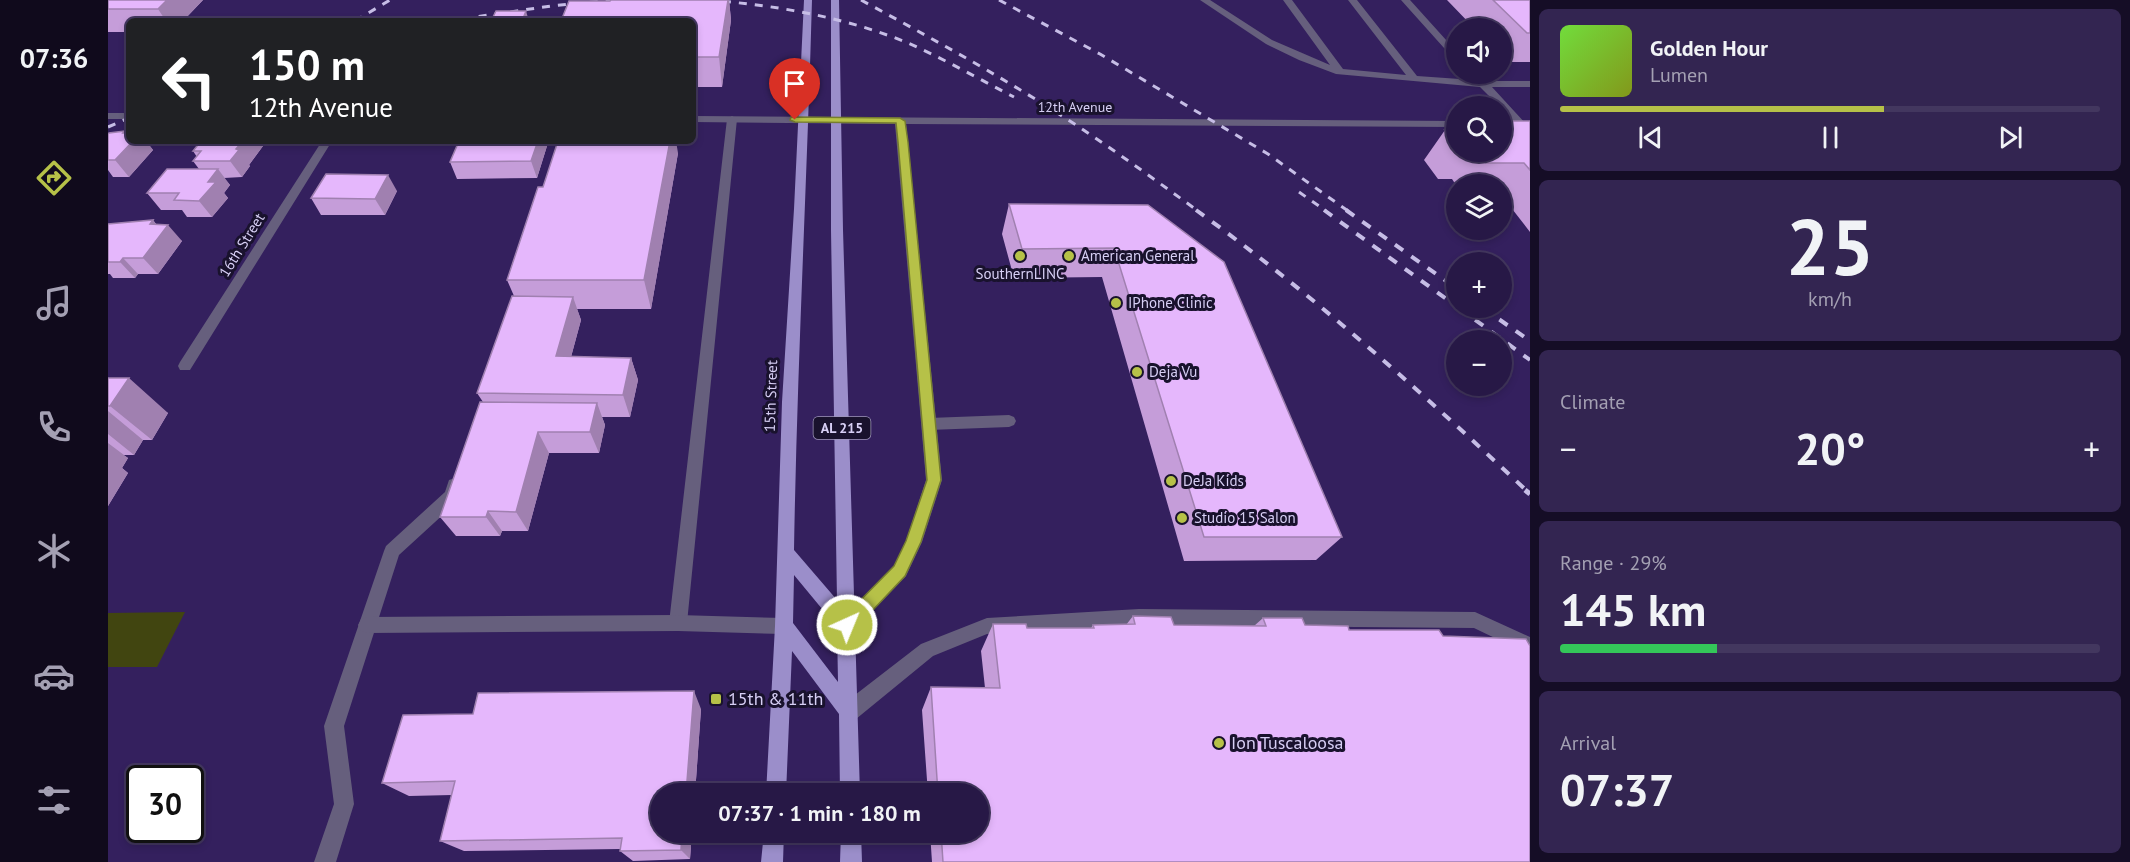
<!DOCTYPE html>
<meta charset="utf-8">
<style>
body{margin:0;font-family:"PT Sans",sans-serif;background:#332551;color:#f1f3f6;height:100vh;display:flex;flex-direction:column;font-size:22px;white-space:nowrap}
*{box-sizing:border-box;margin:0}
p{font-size:20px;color:#a4a0b3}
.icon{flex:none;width:33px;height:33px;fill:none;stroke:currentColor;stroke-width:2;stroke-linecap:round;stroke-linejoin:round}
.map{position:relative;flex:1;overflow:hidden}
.details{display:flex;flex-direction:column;gap:9px;padding:9px;background:#150d26;width:600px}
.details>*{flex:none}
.hud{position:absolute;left:18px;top:18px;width:570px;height:126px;border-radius:9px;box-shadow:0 3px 9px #0003,0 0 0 2px #43375f;background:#202124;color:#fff;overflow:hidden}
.controls{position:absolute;left:1338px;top:18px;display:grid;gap:12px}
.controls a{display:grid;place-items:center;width:66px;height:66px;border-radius:50%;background:#271846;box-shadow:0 3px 9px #0003,0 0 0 2px #43375f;font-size:30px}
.speed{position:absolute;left:18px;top:765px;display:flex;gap:12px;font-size:30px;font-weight:700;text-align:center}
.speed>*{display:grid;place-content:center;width:78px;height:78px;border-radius:50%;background:#271846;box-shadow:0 3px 9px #0003,0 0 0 2px #43375f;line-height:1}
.speed .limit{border:3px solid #111;border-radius:9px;background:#fff;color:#111}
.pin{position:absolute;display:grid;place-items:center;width:51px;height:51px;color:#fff;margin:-62px -26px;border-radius:50% 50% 50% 0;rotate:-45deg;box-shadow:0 0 6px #0007}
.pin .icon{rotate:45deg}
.me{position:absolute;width:66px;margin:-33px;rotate:44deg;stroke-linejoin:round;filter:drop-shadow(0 0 4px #0008)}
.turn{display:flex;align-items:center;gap:21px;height:126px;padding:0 24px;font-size:27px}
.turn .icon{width:78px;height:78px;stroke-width:2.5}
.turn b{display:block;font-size:42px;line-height:51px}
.big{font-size:45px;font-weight:600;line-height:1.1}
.details .widget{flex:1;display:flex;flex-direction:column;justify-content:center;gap:9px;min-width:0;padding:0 21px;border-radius:9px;background:#332551}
.details .dial{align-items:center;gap:0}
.dial b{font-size:78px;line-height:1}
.song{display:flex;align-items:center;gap:18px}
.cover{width:72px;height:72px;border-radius:9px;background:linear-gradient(135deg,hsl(100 70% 55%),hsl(70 70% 35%))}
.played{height:6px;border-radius:3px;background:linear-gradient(90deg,#b6c148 60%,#43375f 60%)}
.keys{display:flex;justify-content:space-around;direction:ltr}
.heat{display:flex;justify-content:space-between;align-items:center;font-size:33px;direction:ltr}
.charge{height:9px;border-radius:4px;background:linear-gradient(90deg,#34c759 29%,#43375f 0)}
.trip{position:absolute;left:542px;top:783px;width:339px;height:60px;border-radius:30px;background:#271846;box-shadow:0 3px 9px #0003,0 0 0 2px #43375f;font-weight:600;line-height:60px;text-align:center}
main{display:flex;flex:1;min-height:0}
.menu{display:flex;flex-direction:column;width:108px;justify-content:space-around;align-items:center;background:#100a1c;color:#a4a0b3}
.menu .icon{width:42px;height:42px}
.menu .active{color:#b6c148}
.menu b{font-size:27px;color:#f1f3f6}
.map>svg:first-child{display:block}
</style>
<main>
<nav class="menu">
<b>07:36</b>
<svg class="icon active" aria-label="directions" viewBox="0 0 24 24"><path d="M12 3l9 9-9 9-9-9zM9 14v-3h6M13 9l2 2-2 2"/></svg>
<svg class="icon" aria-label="music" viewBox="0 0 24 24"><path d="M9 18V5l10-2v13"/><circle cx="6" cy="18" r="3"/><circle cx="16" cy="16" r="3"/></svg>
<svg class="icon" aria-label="phone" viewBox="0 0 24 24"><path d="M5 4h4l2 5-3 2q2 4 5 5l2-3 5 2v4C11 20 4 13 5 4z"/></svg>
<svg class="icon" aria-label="climate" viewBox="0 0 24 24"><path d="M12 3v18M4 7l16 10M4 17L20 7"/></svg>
<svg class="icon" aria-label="car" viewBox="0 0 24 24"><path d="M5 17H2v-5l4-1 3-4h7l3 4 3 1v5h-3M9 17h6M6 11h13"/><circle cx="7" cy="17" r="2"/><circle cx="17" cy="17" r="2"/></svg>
<svg class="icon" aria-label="filters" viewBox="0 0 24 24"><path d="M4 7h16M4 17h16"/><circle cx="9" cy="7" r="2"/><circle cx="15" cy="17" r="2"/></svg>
</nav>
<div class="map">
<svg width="1422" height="862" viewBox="0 0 1422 862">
<rect width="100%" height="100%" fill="#34205e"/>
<!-- green -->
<path fill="#414510" d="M77 612 49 667H0V613Z"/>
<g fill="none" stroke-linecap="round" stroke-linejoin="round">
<!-- lane -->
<path fill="#665f7d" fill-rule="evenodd" d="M1092 0H1102L1164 40 1222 65 1175 0H1184L1235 69 1298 75 1240 0H1249L1309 76 1366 80 1360 74H1370L1378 81H1422V87H1384L1418 124 1417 126H1409L1394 110V106H1391L1372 87 1228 74 1191 60 1158 44Z
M1293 0H1302L1348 51V59L1345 58Z
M624 116 629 119 579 623 576 629 570 631 564 629 561 623 619 119Z
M901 415 906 417 908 421 906 425 901 427 821 430 816 428 814 424 816 420 821 418Z
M347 478 353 480 355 485 350 501 291 555 236 726 246 804 228 862H206L226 804 216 726 276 551 278 546 337 492 341 480Z
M1031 609 1367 612 1422 637V655L1366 628 1031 625 879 634 825 656 748 719 741 721 734 719 732 712 734 705 813 644 879 618Z"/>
<!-- street -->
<path fill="#665f7d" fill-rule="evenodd" d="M0 113H21V119H0Z
M585 116 1348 121V127L798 124 834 480 814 542 798 576 745 631 739 633 733 631 730 625 733 619 786 566 798 541 818 480 787 124 585 122Z
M214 141H224L82 370H72L70 366 72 362Z
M570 615 676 618 682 620 685 626 682 632 676 634 570 631 259 633 253 631 250 625 253 619 259 617Z"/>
<!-- primary -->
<path fill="#9b8eca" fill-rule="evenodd" d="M696 0H704C699 183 689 367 686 550L729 600 723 230V0H731L735 230 752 794H732L731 714 684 651 678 794H658L667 626 674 402 686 209ZM686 575 729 627 730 682 685 623Z
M656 832H676L675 862H653Z
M733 832H753L754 862H732Z"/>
<!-- rail-far2 -->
<path stroke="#c6bde6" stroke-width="3" stroke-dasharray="8 8" stroke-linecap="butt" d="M599 0C667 5 737 17 800 43 836 59 871 79 906 97
M753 0C814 33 874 66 932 102 987 136 1039 174 1090 211
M891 0 992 54 1160 154 1240 211
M247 21 282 0
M339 21 443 6 507 0
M0 127 21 118
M1191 192 1218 211"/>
<!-- rail-far1 -->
<path stroke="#c6bde6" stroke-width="4" stroke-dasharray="10 10" stroke-linecap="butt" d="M1088 210C1206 295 1313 392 1419 491
M1216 210 1348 306
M1238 210 1348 288
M1351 308 1422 360
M1375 308 1422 341"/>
<!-- rail -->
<path stroke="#c6bde6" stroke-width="5" stroke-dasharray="13 13" stroke-linecap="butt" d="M1417 490 1422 494"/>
</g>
<!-- wall -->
<path fill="#c59dd9" d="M0 0H95L75 21H21V32H0Z
M503 0H621L623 20 614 87H585V21Z
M1339 0H1422V62H1398L1394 57V28H1366Z
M1422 121V232L1394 196V184L1348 185 1344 179H1330L1316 160 1337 130 1348 131V152H1394Z
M17 131 19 133 21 141H38L45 150 21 177H5L0 170V134Z
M93 141H152L155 146 141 165 142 166 134 177 116 178 122 185 116 193 120 198 104 217H79L74 210H53L39 193 91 169 85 161 89 157 85 151Z
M439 146 429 178 349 179 342 162Z
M570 153 543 309H469L473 320 463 357 523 358 530 380 522 417H494L497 425 491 453H441L420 531H394L392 536H348L332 517 375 402 369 393 406 296 399 280 435 187Z
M289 191 277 215H213L203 198Z
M901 204 1040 205 1234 537 1208 560 1076 561 994 277 906 278 894 234Z
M45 220 48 224 74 241 50 274H30L27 278H5L2 274H0V224Z
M0 378 60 413 44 440H35L26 455H15L20 458 14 468 20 473 0 506Z
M1025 616 1066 625 1146 626 1155 618 1197 625 1241 630 1422 862H824L822 832H870V794H820L814 710 823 687 877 688 873 651 885 624 919 628H983L985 625H1018Z
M593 709 587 794H552L584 832 582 859 525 861 512 851 513 849 356 851 332 841 344 795 301 796 274 783 365 714Z"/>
<!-- shaded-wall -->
<path fill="#a080b0" d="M59 0H95L75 21H58L50 9Z
M620 0H621L623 20 614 87 611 57Z
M418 11 421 21H414Z
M17 131 21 136V141H38L45 150 21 177 7 160 15 133Z
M135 141H152L155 146 141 165 142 166 134 177 122 161 128 149Z
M430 141H437L439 146 429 178 423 161Z
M562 141H568L570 153 543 309 536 280Z
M110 169 122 185 116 193 120 198 104 217 91 201 100 182Z
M280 175 289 191 277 215 267 199Z
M45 220 54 232 60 225 74 241 50 274 35 258 42 224Z
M15 258 30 274 27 278 12 262Z
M465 297 473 320 457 379 448 356Z
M523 358 530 380 522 417 515 395Z
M21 378 60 413 44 440 2 406Z
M489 403 497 425 491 453 482 432Z
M0 411 35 440 26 455 0 434Z
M430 432 441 453 420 531 408 512Z
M0 443 20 458 14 468 20 473 0 506Z
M380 511 394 531 392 536 378 517Z
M586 691 593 709 587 794H578Z
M574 832H584L582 859 573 850Z"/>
<!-- building -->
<path fill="#e5b7fc" stroke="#a080b0" stroke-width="1.5" d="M0 0H59L50 9H0Z
M503 0H620L611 57H585V21H453L461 1H502Z
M1385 0H1422V33H1419Z
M388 11H418L414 21H383Z
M1394 121H1422V170L1416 163H1378L1369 152H1394Z
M1337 130 1348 131V145Z
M17 131 15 133H21V141H25L7 160H0V134L1 133Z
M93 141H135L128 149 131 150 122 161H85L93 151H85Z
M351 141H430L423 161 342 162Z
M450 141H562L536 280H399L430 187H435Z
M59 169H110L100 182H108L91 201 66 200 71 193H39Z
M218 174 280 175 267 199 203 198Z
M901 204 1040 205 1116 262 1234 537H1096L1006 248 914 249Z
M45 220 42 224 60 225 35 258H15L12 262H0V224Z
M404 296 465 297 448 356 523 358 515 395 369 393Z
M0 378H21L2 406H0Z
M372 402 489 403 482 432H430L408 512 380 511 378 517H332Z
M1025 616 1063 617 1066 625 1158 626 1155 618H1194L1197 625 1240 626 1241 630H1331L1335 636 1418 639 1422 646V862H835L833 832H870V794H830L823 687 892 688 885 624H918L919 628H986L985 625 1027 624Z
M586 691 578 794H552V832H574L573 850 512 851 514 838 332 841 347 781 274 783 295 715 365 714 370 693Z"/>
<!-- route -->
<path fill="#b6c148" stroke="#767d2f" stroke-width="1.5" d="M683 117 792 118 797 121 800 142 833 480 813 542 797 576 745 631 739 633 733 631 731 625 733 620 786 566 798 541 819 480 790 142 788 123 687 122 682 120Z"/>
<!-- markers -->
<g fill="#b6c148" stroke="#19122d" stroke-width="2">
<circle cx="912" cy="256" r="6"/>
<circle cx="961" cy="256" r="6"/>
<circle cx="1008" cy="303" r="6"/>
<circle cx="1029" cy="372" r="6"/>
<circle cx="1063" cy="481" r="6"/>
<circle cx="1074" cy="518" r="6"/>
<rect x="602" y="693" width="12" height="12" rx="3"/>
<circle cx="1111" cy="743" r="6"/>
</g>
<g text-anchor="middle" stroke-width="6" stroke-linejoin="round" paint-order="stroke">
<!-- far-street labels -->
<g font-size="14" fill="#d7cff5" stroke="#19122d">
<text x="967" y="112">12th Avenue</text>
</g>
<!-- shield labels -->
<rect fill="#19122d" stroke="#9e96b9" stroke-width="1.5" x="705.5" y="417" width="57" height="22" rx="4.5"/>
<g font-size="14" font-weight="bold" fill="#d7cff5">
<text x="734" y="433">AL 215</text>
</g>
<!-- street labels -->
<g font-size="15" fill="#d7cff5" stroke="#19122d">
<text transform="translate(134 245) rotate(-58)" y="5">16th Street</text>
<text transform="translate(663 396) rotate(-88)" y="5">15th Street</text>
</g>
<!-- poi labels -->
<g font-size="15" fill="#d7cff5" stroke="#19122d" text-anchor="start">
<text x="973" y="261">American General</text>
<text x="912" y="279" text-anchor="middle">SouthernLINC</text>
<text x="1020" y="308">IPhone Clinic</text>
<text x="1041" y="377">Deja Vu</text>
<text x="1075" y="486">DeJa Kids</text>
<text x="1086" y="523">Studio 15 Salon</text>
</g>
<!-- near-poi labels -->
<g font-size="18" fill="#d7cff5" stroke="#19122d" text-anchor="start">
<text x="620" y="705">15th &amp; 11th</text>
<text x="1123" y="749">Ion Tuscaloosa</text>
</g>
</g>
</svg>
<div class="controls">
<a><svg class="icon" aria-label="sound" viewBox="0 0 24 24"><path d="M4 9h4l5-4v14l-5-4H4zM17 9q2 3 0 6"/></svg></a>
<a><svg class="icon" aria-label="search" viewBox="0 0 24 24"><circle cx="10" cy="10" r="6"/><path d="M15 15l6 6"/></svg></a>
<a><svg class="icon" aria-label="layers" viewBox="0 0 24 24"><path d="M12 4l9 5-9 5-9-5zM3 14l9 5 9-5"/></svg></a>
<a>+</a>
<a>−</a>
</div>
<div class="speed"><div class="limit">30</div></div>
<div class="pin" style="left:687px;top:120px;background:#d93025"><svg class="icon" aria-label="arrive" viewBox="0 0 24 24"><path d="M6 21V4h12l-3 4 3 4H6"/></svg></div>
<svg class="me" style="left:739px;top:625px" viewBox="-20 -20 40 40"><circle r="17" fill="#b6c148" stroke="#fff" stroke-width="3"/><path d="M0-11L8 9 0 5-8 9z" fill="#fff"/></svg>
<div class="trip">07:37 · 1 min · 180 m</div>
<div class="hud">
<div class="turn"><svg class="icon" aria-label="left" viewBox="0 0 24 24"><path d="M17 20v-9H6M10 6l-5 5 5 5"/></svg><div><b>150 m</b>12th Avenue</div></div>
</div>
</div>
<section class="details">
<div class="widget">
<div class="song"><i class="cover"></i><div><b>Golden Hour</b><p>Lumen</p></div></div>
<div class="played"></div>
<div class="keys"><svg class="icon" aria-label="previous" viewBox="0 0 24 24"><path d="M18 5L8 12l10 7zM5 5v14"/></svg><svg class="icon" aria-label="pause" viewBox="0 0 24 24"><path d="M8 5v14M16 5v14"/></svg><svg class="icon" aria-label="next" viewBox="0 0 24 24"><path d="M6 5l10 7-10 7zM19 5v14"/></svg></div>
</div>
<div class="widget dial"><b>25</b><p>km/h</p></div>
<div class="widget"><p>Climate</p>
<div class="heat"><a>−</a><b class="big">20°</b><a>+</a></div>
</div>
<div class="widget"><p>Range · 29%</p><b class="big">145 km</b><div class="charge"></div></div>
<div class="widget"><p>Arrival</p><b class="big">07:37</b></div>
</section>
</main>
